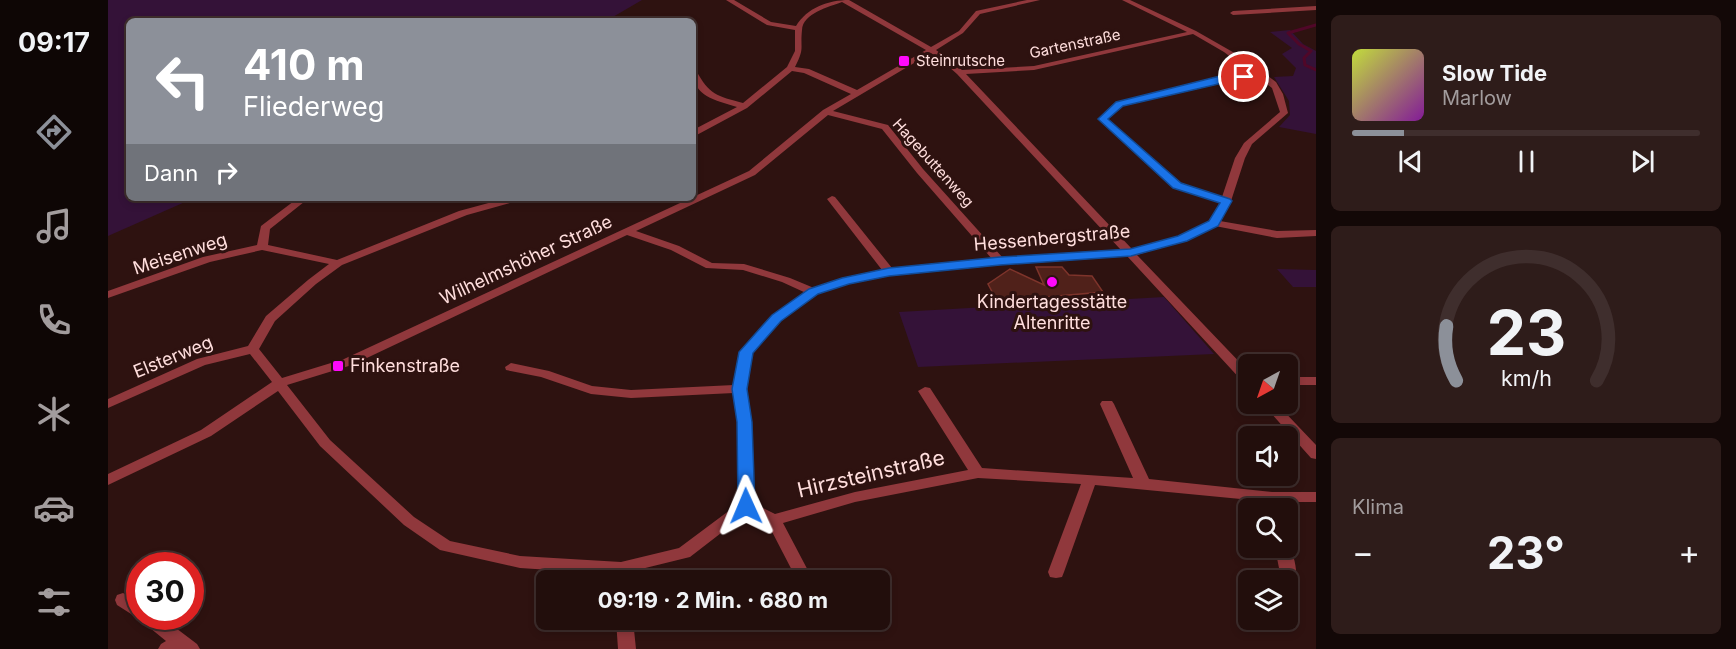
<!DOCTYPE html>
<html lang="de">
<meta charset="utf-8">
<style>
body{margin:0;font-family:Inter,sans-serif;background:#2e1c1a;color:#f1f3f6;height:100vh;display:flex;flex-direction:column;font-size:22px;white-space:nowrap}
*{box-sizing:border-box;margin:0}
p{font-size:20px;color:#a29c9d}
.icon{flex:none;width:33px;height:33px;fill:none;stroke:currentColor;stroke-width:2;stroke-linecap:round;stroke-linejoin:round}
.map{position:relative;flex:1;overflow:hidden}
.panel{display:flex;flex-direction:column;gap:15px;padding:15px;background:#130807;width:420px}
.panel>*{flex:none}
.top-card{position:absolute;left:18px;top:18px;width:570px;height:183px;border-radius:9px;box-shadow:0 3px 9px #0003,0 0 0 2px #3f2e2d;background:#8c9099;color:#fff;overflow:hidden}
.needle{width:39px;rotate:220deg}
.tools{position:absolute;left:1130px;top:354px;display:grid;gap:12px}
.tools a{display:grid;place-items:center;width:60px;height:60px;border-radius:9px;background:#220e0c;box-shadow:0 3px 9px #0003,0 0 0 2px #3f2e2d;font-size:30px}
.speed{position:absolute;left:18px;top:552px;display:flex;gap:12px;font-size:30px;font-weight:700;text-align:center}
.speed>*{display:grid;place-content:center;width:78px;height:78px;border-radius:50%;background:#220e0c;box-shadow:0 3px 9px #0003,0 0 0 2px #3f2e2d;line-height:1}
.speed .limit{border:9px solid #d22;background:#fff;color:#111}
.pin{position:absolute;display:grid;place-items:center;width:51px;height:51px;color:#fff;margin:-26px;border:3px solid #fff;border-radius:50%;box-shadow:0 2px 6px #0007}
.me{position:absolute;width:66px;margin:-33px;rotate:359deg;stroke-linejoin:round;filter:drop-shadow(0 0 4px #0008)}
.turn{display:flex;align-items:center;gap:21px;height:126px;padding:0 18px;font-size:27px}
.turn .icon{width:78px;height:78px;stroke-width:2.5}
.turn b{display:block;font-size:42px;line-height:51px}
.then{display:flex;align-items:center;height:57px;padding:0 18px;background:#0003;gap:12px;font-size:22px}
.big{font-size:45px;font-weight:700;line-height:1.1}
.panel .card{flex:1;display:flex;flex-direction:column;justify-content:center;gap:9px;min-width:0;padding:0 21px;border-radius:9px;background:#2e1c1a}
.panel .dial{align-items:center;gap:0}
.dial svg{height:156px;overflow:visible;fill:none;stroke:#3f2e2d;stroke-width:7;stroke-linecap:round;text-anchor:middle}
.dial text{fill:#f1f3f6;stroke:none}
.song{display:flex;align-items:center;gap:18px}
.cover{width:72px;height:72px;border-radius:9px;background:linear-gradient(135deg,hsl(70 70% 55%),hsl(290 70% 35%))}
.played{height:6px;border-radius:3px;background:linear-gradient(90deg,#8c9099 15%,#3f2e2d 15%)}
.keys{display:flex;justify-content:space-around;direction:ltr}
.heat{display:flex;justify-content:space-between;align-items:center;font-size:33px;direction:ltr}
.trip{position:absolute;left:428px;top:570px;width:354px;height:60px;border-radius:9px;background:#220e0c;box-shadow:0 3px 9px #0003,0 0 0 2px #3f2e2d;font-weight:700;line-height:60px;text-align:center}
main{display:flex;flex:1;min-height:0}
.tabs{display:flex;flex-direction:column;width:108px;justify-content:space-around;align-items:center;background:#0e0605;color:#a29c9d}
.tabs .icon{width:42px;height:42px}
.tabs .selected{color:#8c9099}
.tabs b{font-size:27px;color:#f1f3f6}
.map>svg:first-child{display:block}
</style>
<main>
<nav class="tabs">
<b>09:17</b>
<svg class="icon selected" aria-label="directions" viewBox="0 0 24 24"><path d="M12 3l9 9-9 9-9-9zM9 14v-3h6M13 9l2 2-2 2"/></svg>
<svg class="icon" aria-label="music" viewBox="0 0 24 24"><path d="M9 18V5l10-2v13"/><circle cx="6" cy="18" r="3"/><circle cx="16" cy="16" r="3"/></svg>
<svg class="icon" aria-label="phone" viewBox="0 0 24 24"><path d="M5 4h4l2 5-3 2q2 4 5 5l2-3 5 2v4C11 20 4 13 5 4z"/></svg>
<svg class="icon" aria-label="climate" viewBox="0 0 24 24"><path d="M12 3v18M4 7l16 10M4 17L20 7"/></svg>
<svg class="icon" aria-label="car" viewBox="0 0 24 24"><path d="M5 17H2v-5l4-1 3-4h7l3 4 3 1v5h-3M9 17h6M6 11h13"/><circle cx="7" cy="17" r="2"/><circle cx="17" cy="17" r="2"/></svg>
<svg class="icon" aria-label="filters" viewBox="0 0 24 24"><path d="M4 7h16M4 17h16"/><circle cx="9" cy="7" r="2"/><circle cx="15" cy="17" r="2"/></svg>
</nav>
<div class="map">
<svg width="1208" height="649" viewBox="0 0 1208 649">
<rect width="100%" height="100%" fill="#2e1210"/>
<!-- green -->
<path fill="#341238" d="M0 0H534L498 21H21V198H86L0 236Z
M1182 30 1195 44 1208 51V134L1171 127 1182 115 1181 101 1166 77 1185 76 1188 68 1174 54 1184 48 1162 32Z
M1169 269 1208 270V287H1185Z
M1056 297 1106 354 810 367 791 312Z"/>
<g fill="none" stroke-linecap="round" stroke-linejoin="round">
<!-- stream -->
<path stroke="#500728" stroke-width="3" d="M1208 25 1180 33 1191 44 1203 51 1196 58 1197 65 1208 70"/>
</g>
<!-- building -->
<path fill="#50211a" stroke="#7e342b" stroke-width="1.5" d="M928 267H954L961 275 984 276 995 292 889 301 880 284 902 269 936 285Z"/>
<g fill="none" stroke-linecap="round" stroke-linejoin="round">
<!-- minor -->
<path fill="#90383c" fill-rule="evenodd" d="M618 0H626L663 22 688 26C699 8 720 0 741 0L823 47 851 31 868 11 919 0H932L872 14 855 33 828 50 854 70 926 66 1079 32 1014 0H1022L1088 31 1137 59 1168 82 1175 94 1180 113 1144 144 1137 158 1123 201 1112 221 1169 231 1208 230V236L1169 238 1107 226 1078 240 1029 255 1140 371V383L1135 382 1019 256 892 264 781 275 741 284 710 294 673 321 644 353 639 389 643 422 645 503 667 514 747 492 860 470 810 391 817 387 822 388 874 468 1025 478 992 404 994 401H1004L1006 404 1041 479 1164 492H1208V502H1164L987 485 956 572 954 577 948 578 942 577 940 572 973 484 870 478 747 502 675 523 705 580H689L660 524 639 513 582 557 521 572 522 580H506L505 574 412 568 332 550 296 525 212 446 170 391 103 436 0 485V474L93 430 164 382 142 354 97 365 0 408V399L89 359 140 346 158 316 200 280 221 264 154 250 102 262 0 298V291L95 257 149 245 153 226 190 198H201L162 229 160 245 229 260 351 211 399 198H415L413 200 359 215 234 265 208 284 167 321 151 349 174 378 236 359 641 171 715 110 743 94 696 73 684 71 639 108 585 137V130L629 107C607 100 585 97 585 70H588C601 95 609 96 635 103L679 67 687 51V30L659 25ZM734 2 818 50 749 90 701 69 687 67C697 47 692 50 694 30 695 13 721 7 734 2ZM1085 34 1116 52 1145 74 1120 75 1009 102 991 119 1066 188 1112 202 1102 221 1070 236 1024 249 858 74 926 70ZM823 53 832 59 849 74 1013 250 895 258 815 169 780 125 725 111ZM1151 78 1164 88 1172 112 1136 143 1127 158 1114 197 1072 184 1000 119 1015 106 1068 91 1120 79ZM720 115 774 129 809 173 884 259 784 268 727 197 724 196 719 199 774 270 734 279 706 288 682 278 636 264 604 263 571 246 528 231 647 175ZM519 235 563 250 598 268 635 270 674 282 698 293 665 315 634 349 626 385 523 390 484 386 441 371 403 363 397 367 398 370 433 377 483 394 523 398 626 393 629 422 630 504 571 548 513 562 412 556 342 541 306 517 222 440 179 385 244 365Z
M1208 6V10L1125 15 1122 13 1125 11Z
M535 17 541 21H533L532 19Z
M1179 377H1208V385H1179Z
M1155 404H1169L1208 445V459L1203 458Z
M1179 543C1185 550 1191 573 1187 583L1181 585 1179 580H1174L1173 578 1167 548H1179Z
M15 593 32 603V616H52L89 644 92 649H50L53 644 58 641 31 619 9 605 7 600 9 595Z
M508 620H525L528 649H510Z
M708 620H725L728 624 725 629 719 631 713 629Z"/>
</g>
<!-- route -->
<path fill="#1a73e8" stroke="#114b97" stroke-width="1.5" d="M1120 74H1136L1141 77 1015 106 1000 119 1073 183 1122 199 1124 201 1110 226 1079 241 1023 256 892 265 781 276 741 284 710 294 673 321 645 353 639 389 644 422 647 506 644 511 638 512 632 511 630 506 629 422 624 389 631 352 664 315 701 289 734 278 781 268 892 257 1022 249 1070 236 1101 221 1112 203 1065 188 990 119 1008 102Z"/>
<!-- markers -->
<g fill="#ff09fb" stroke="#2e1210" stroke-width="2">
<rect x="790" y="55" width="12" height="12" rx="3"/>
<circle cx="944" cy="282" r="6"/>
<rect x="224" y="360" width="12" height="12" rx="3"/>
</g>
<g text-anchor="middle" stroke-width="6" stroke-linejoin="round" paint-order="stroke">
<!-- far-street labels -->
<g font-size="15" fill="#ffdedd" stroke="#2e1210">
<text transform="translate(967 44) rotate(-12)" y="5">Gartenstraße</text>
<text transform="translate(825 163) rotate(48)" y="5">Hagebuttenweg</text>
</g>
<!-- far-poi labels -->
<g font-size="15" fill="#ffdedd" stroke="#2e1210" text-anchor="start">
<text x="808" y="66">Steinrutsche</text>
</g>
<!-- street labels -->
<g font-size="18" fill="#ffdedd" stroke="#2e1210">
<text transform="translate(944 238) rotate(-5)" y="6">Hessenbergstraße</text>
<text transform="translate(72 254) rotate(-18)" y="6">Meisenweg</text>
<text transform="translate(418 260) rotate(-25)" y="6">Wilhelmshöher Straße</text>
<text transform="translate(65 357) rotate(-22)" y="6">Elsterweg</text>
</g>
<!-- poi labels -->
<g font-size="18" fill="#ffdedd" stroke="#2e1210">
<text x="944" y="308">Kindertagesstätte<tspan x="944" dy="21">Altenritte</tspan></text>
<text x="242" y="372" text-anchor="start">Finkenstraße</text>
</g>
<!-- near-street labels -->
<g font-size="21" fill="#ffdedd" stroke="#2e1210">
<text transform="translate(763 474) rotate(-13)" y="7">Hirzsteinstraße</text>
</g>
</g>
</svg>
<div class="tools">
<a><svg class="needle" viewBox="-14 -14 28 28"><path d="M0-13l5 13h-10z" fill="#e53935"/><path d="M0 13l5-13h-10z" fill="#a29c9d"/></svg></a>
<a><svg class="icon" aria-label="sound" viewBox="0 0 24 24"><path d="M4 9h4l5-4v14l-5-4H4zM17 9q2 3 0 6"/></svg></a>
<a><svg class="icon" aria-label="search" viewBox="0 0 24 24"><circle cx="10" cy="10" r="6"/><path d="M15 15l6 6"/></svg></a>
<a><svg class="icon" aria-label="layers" viewBox="0 0 24 24"><path d="M12 4l9 5-9 5-9-5zM3 14l9 5 9-5"/></svg></a>
</div>
<div class="speed"><div class="limit">30</div></div>
<div class="pin" style="left:1136px;top:77px;background:#d93025"><svg class="icon" aria-label="arrive" viewBox="0 0 24 24"><path d="M6 21V4h12l-3 4 3 4H6"/></svg></div>
<svg class="me" style="left:638px;top:506px" viewBox="-20 -20 40 40"><path d="M0-17L14 15 0 8-14 15z" fill="#1a73e8" stroke="#fff" stroke-width="4"/></svg>
<div class="trip">09:19 · 2 Min. · 680 m</div>
<div class="top-card">
<div class="turn"><svg class="icon" aria-label="left" viewBox="0 0 24 24"><path d="M17 20v-9H6M10 6l-5 5 5 5"/></svg><div><b>410 m</b>Fliederweg</div></div>
<div class="then">Dann<svg class="icon" aria-label="right" viewBox="0 0 24 24"><path d="M7 20v-9h11M14 6l5 5-5 5"/></svg></div>
</div>
</div>
<section class="panel">
<div class="card">
<div class="song"><i class="cover"></i><div><b>Slow Tide</b><p>Marlow</p></div></div>
<div class="played"></div>
<div class="keys"><svg class="icon" aria-label="previous" viewBox="0 0 24 24"><path d="M18 5L8 12l10 7zM5 5v14"/></svg><svg class="icon" aria-label="pause" viewBox="0 0 24 24"><path d="M8 5v14M16 5v14"/></svg><svg class="icon" aria-label="next" viewBox="0 0 24 24"><path d="M6 5l10 7-10 7zM19 5v14"/></svg></div>
</div>
<div class="card dial"><svg viewBox="0 0 100 80">
<path d="M14 69A42 42 0 1 1 86 69"/>
<path d="M14 69A42 42 0 0 1 9 41" stroke="#8c9099"/>
<text x="50" y="56" font-size="32" font-weight="700">23</text>
<text x="50" y="72" font-size="11">km/h</text>
</svg></div>
<div class="card"><p>Klima</p>
<div class="heat"><a>−</a><b class="big">23°</b><a>+</a></div>
</div>
</section>
</main>
